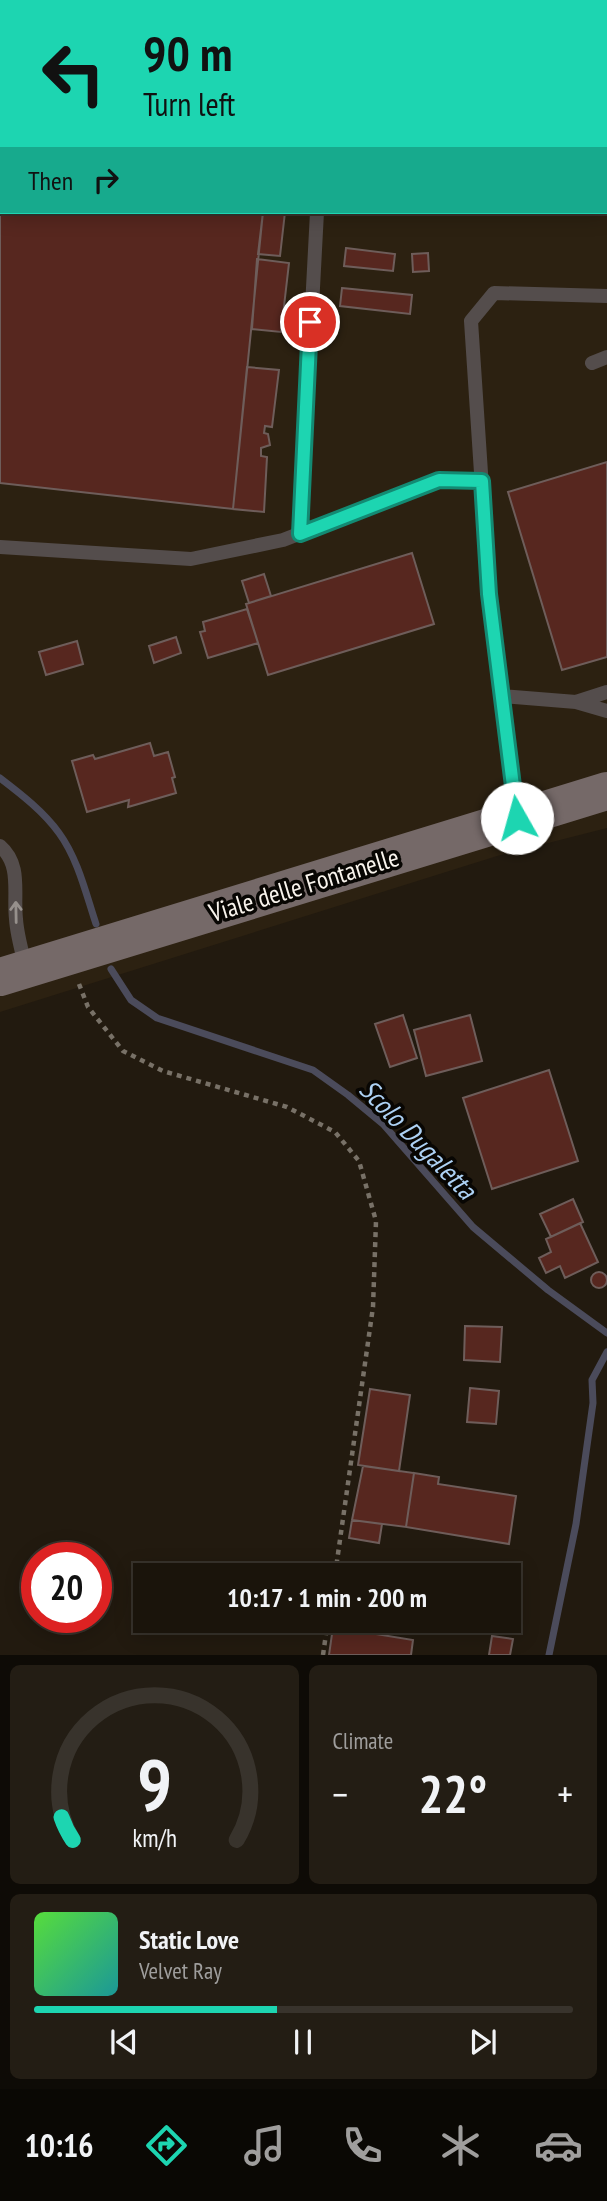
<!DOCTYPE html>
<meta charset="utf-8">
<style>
body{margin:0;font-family:"PT Sans Narrow",sans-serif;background:#231d14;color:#f1f3f6;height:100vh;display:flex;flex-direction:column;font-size:26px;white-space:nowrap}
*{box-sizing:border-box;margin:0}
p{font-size:23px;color:#9f9e9d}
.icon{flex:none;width:38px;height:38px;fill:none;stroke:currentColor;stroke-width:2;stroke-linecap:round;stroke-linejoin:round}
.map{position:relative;height:1655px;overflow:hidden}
.side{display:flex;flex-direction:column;gap:10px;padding:10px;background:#0e0b06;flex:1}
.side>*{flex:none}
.guide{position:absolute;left:0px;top:0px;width:607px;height:214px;box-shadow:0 4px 18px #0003,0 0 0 2px #38332c;background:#1dd5b1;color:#111;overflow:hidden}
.speed{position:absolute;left:21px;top:1542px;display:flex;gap:14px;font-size:35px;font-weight:700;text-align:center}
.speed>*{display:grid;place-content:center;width:91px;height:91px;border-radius:50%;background:#1a140b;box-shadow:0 4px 18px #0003,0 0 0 2px #38332c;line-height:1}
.speed .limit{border:10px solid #d22;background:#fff;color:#111}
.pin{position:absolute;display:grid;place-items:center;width:60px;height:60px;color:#fff;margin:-30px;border:4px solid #fff;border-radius:50%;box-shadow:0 2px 7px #0007}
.me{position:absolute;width:77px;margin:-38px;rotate:353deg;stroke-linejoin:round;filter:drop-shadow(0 0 5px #0008)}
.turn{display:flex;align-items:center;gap:24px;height:147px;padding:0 28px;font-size:32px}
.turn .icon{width:91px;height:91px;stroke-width:2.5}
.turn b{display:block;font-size:49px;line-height:60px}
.then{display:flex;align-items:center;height:66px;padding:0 28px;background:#0003;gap:14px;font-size:26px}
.big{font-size:52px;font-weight:700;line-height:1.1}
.side .tile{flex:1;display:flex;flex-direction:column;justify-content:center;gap:10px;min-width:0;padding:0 24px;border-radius:10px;background:#231d14}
.side .dial{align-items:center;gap:0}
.dial svg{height:182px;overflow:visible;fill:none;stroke:#38332c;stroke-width:7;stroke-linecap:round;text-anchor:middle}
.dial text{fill:#f1f3f6;stroke:none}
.song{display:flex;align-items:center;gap:21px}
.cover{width:84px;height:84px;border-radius:10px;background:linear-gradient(135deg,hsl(110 70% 55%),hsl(180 70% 35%))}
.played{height:7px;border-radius:4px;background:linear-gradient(90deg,#1dd5b1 45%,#38332c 45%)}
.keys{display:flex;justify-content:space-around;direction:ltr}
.heat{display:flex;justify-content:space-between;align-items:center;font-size:38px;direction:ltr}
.side .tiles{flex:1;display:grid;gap:10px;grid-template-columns:1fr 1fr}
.tile:last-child{grid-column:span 2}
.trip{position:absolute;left:133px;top:1563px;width:388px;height:70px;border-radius:0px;background:#1a140b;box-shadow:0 4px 18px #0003,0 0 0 2px #38332c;font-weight:700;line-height:70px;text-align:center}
.tab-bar{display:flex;height:112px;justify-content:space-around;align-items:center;background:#0a0804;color:#9f9e9d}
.tab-bar .icon{width:49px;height:49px}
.tab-bar .current{color:#1dd5b1}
.tab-bar b{font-size:32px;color:#f1f3f6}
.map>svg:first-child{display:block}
</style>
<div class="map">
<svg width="607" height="1655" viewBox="0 0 607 1655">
<rect width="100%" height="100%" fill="#221a0f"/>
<!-- built -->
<path fill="#2c2111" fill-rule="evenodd" d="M0 0H607V828L497 856 0 1012ZM2 2H606V212H2Z"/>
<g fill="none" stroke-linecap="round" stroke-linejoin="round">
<!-- stream -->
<path stroke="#4b4b5b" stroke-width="7" d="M0 778C21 794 44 812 59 833 78 859 86 894 96 924
M111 969 131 1000 157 1018 313 1070 348 1095 383 1124 473 1227 548 1290 607 1333
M549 1655 576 1524 593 1403 592 1380 607 1352"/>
</g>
<!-- building -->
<path fill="#57271f" stroke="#6e5d5a" stroke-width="2" d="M0 0H288L2 2V120Z
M0 120 2 212H263L233 509 0 483Z
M263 212H285L280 256 258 254Z
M346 248 395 254 393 271 344 266Z
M428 253 429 271 413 272 412 254Z
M257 259 289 263 281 332 252 329Z
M342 288 412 295 410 314 340 306Z
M247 367 279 370 272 427 265 426 264 433 268 434 270 445 261 448V456L267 457 264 512 233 509Z
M607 462V657L562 670 508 492Z
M412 553 434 624 268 675 246 604Z
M264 574 271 596 249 603 242 581Z
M247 609 258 643 208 658 200 632 205 631 203 622Z
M176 637 181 653 154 663 149 646Z
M77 641 83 664 46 675 39 652Z
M150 743 154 756 168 752 175 777 172 778 176 793 128 807 129 800 87 812 72 761 93 755 95 759Z
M403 1015 417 1058 390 1067 375 1024Z
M470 1015 482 1061 426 1076 414 1030Z
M549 1070 578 1161 492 1189 463 1098Z
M573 1199 583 1222 551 1237 540 1214Z
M580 1223 598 1262 565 1278 560 1266 546 1273 539 1258 551 1252 546 1239Z
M591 1280a8 8 0 1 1 16 0a8 8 0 1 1-16 0Z
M465 1326 502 1327 500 1362 464 1360Z
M470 1388 499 1391 496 1424 467 1422Z
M370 1389 410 1395 399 1471 358 1465Z
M363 1466 414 1473 406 1527 352 1520Z
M414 1473 439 1477 438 1484 516 1496 509 1544 406 1527Z
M352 1520 382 1524 379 1543 349 1538Z
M343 1566 393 1575H341Z
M334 1620H364L363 1631 333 1627Z
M333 1627 413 1640 411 1655H329Z
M492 1636 513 1639 510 1655H489Z"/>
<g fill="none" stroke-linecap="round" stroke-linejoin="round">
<!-- path -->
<path stroke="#787167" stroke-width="4.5" stroke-dasharray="5 5" stroke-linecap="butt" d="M79 984 88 1007 123 1051 163 1071 287 1107 335 1132 359 1161 376 1221 373 1307 335 1575
M323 1655 328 1620"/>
<!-- lane -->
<path stroke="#544d4c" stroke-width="14" d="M330 2V0
M592 363 607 357
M300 534 317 212
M0 547 191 559 283 540 439 480 482 481
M502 696 576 702 607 711
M576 702 607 692
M517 817 489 594 471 321 494 293 607 296
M0 846C22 865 13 893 16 919 17 935 22 952 26 968"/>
<!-- secondary -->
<path stroke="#756968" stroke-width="38" d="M0 977 607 791"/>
</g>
<!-- one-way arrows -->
<defs><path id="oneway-shaft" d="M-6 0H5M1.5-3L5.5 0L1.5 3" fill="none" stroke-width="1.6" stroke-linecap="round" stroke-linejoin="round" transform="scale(1.75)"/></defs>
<use stroke="#96908c" href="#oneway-shaft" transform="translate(16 912) rotate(-91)"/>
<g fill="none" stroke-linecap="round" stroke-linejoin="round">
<!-- route casing -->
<g stroke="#138a73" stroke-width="18">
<path id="route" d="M310 322 300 534 439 480 482 481 489 594 517 818"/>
</g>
<!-- route -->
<use href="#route" stroke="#1dd5b1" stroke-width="12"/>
</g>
<g text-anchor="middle" stroke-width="7" stroke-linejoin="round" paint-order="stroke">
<!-- street labels -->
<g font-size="26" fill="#f9f4ed" stroke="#080603">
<text transform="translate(304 885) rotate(-17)" y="9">Viale delle Fontanelle</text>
</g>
<!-- water labels -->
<g font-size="28" font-style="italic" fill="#add1f4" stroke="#080603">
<text transform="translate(418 1139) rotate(46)" y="10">Scolo Dugaletta</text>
</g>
</g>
</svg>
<div class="speed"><div class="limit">20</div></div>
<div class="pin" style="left:310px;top:322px;background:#d93025"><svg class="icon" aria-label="arrive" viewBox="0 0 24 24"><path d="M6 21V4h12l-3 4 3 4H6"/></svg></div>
<svg class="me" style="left:517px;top:818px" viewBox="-20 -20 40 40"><circle r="19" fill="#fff"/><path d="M0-13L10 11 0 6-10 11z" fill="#1dd5b1"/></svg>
<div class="trip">10:17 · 1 min · 200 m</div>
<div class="guide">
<div class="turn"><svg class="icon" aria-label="left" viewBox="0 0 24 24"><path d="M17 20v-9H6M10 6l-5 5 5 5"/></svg><div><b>90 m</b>Turn left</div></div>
<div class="then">Then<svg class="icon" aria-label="right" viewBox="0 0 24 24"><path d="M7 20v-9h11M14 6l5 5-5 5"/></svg></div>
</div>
</div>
<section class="side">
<div class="tiles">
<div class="tile dial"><svg viewBox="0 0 100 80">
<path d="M14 69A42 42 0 1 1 86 69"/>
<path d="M14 69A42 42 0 0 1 9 59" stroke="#1dd5b1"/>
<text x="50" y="56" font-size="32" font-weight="700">9</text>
<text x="50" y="72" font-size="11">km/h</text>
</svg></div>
<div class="tile"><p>Climate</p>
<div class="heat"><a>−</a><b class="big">22°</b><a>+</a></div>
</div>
<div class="tile">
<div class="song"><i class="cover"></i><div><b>Static Love</b><p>Velvet Ray</p></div></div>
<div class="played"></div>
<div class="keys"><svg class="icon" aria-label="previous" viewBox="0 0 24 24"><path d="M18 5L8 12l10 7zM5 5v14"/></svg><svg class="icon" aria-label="pause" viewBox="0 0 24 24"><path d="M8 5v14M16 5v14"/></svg><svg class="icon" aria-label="next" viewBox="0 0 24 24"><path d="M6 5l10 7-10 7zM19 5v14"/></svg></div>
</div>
</div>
</section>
<nav class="tab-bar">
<b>10:16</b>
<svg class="icon current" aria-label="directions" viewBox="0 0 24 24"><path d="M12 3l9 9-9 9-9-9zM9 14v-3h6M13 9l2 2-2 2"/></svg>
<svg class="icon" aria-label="music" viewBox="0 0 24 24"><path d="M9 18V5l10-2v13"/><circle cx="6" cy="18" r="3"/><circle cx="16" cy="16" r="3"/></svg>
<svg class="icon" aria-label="phone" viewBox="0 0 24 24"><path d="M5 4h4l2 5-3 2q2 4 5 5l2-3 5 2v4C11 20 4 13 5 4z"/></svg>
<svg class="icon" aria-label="climate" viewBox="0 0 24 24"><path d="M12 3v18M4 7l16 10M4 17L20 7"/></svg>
<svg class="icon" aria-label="car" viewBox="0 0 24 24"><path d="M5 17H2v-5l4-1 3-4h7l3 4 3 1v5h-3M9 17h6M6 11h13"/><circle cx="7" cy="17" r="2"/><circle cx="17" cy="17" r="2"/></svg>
</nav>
